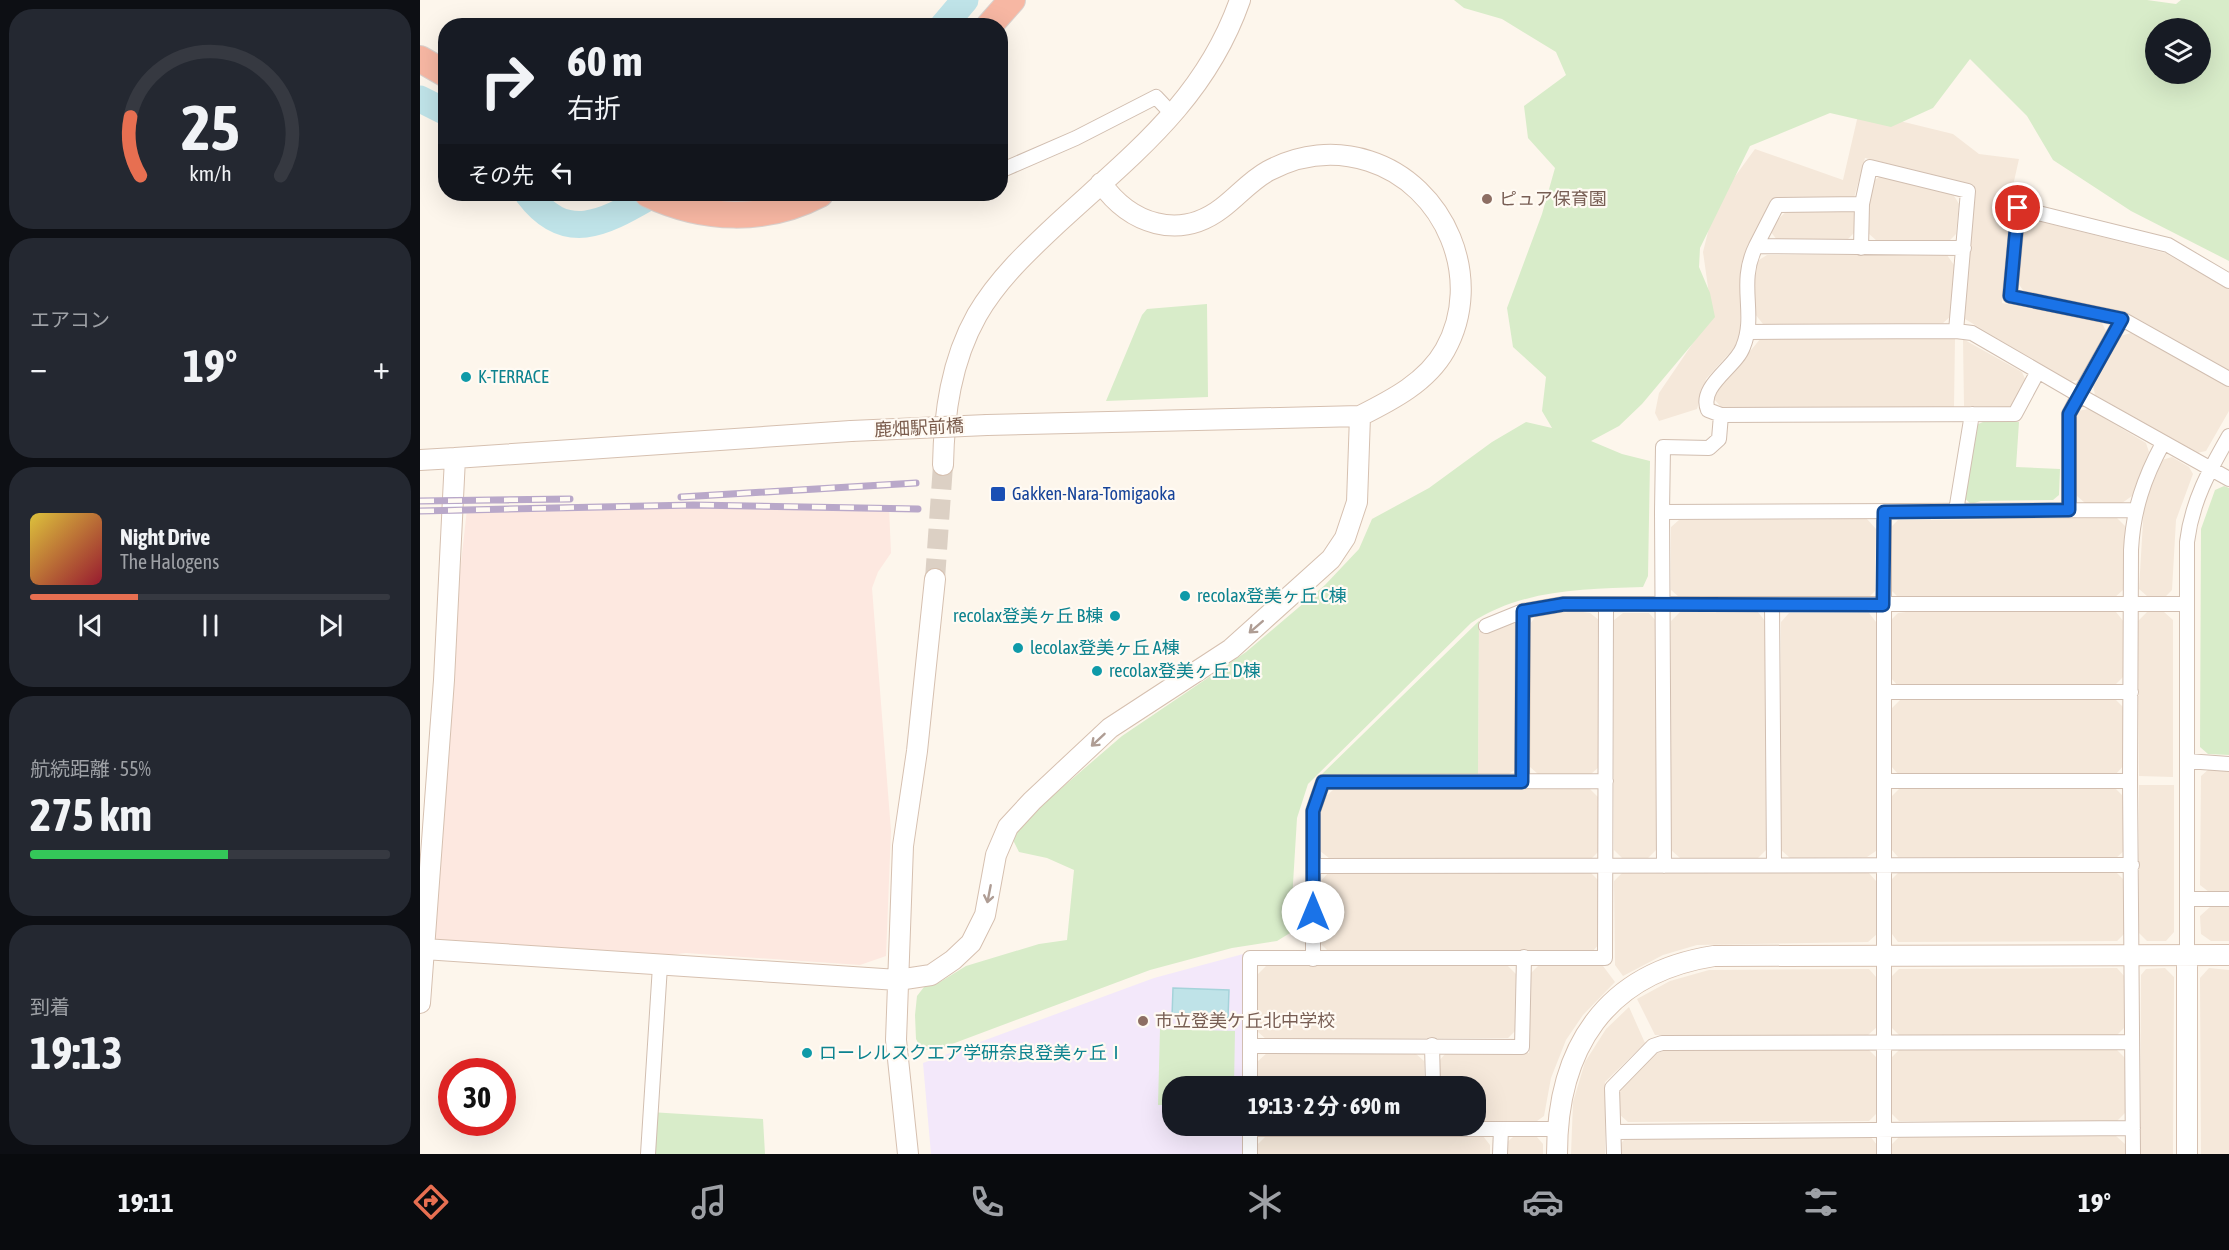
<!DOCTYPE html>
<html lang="ja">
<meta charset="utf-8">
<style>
body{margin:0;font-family:"Asap Condensed","Noto Sans JP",sans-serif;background:#242831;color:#f1f3f6;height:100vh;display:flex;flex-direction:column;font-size:22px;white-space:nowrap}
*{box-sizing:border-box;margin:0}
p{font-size:20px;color:#9ea1a6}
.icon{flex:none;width:33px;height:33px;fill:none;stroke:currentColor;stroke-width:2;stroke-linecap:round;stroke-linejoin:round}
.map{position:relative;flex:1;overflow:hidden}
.details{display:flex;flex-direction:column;gap:9px;padding:9px;background:#0d0f14;width:420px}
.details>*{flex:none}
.banner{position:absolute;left:18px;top:18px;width:570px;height:183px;border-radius:24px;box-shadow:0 6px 24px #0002;background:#171b24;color:#f1f3f6;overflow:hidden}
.fabs{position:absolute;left:1725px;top:18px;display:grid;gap:12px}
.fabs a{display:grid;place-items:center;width:66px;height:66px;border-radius:50%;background:#171b24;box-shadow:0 6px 24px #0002;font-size:30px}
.speed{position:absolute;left:18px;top:1058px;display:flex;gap:12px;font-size:30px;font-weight:700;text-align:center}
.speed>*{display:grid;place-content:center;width:78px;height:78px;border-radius:50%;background:#171b24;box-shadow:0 6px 24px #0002;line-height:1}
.speed .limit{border:9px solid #d22;background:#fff;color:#111}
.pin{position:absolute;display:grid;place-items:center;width:51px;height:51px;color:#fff;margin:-26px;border:3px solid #fff;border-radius:50%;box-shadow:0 2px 6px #0007}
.me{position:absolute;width:66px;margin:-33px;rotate:0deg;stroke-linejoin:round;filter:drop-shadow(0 0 4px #0008)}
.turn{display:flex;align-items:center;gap:21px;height:126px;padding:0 30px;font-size:27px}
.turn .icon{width:78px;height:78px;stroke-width:2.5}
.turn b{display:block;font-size:42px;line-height:51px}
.then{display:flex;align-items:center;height:57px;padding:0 30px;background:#0003;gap:12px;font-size:22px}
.big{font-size:45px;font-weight:700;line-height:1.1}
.details .card{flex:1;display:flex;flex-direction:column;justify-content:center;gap:9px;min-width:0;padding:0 21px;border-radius:24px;background:#242831}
.details .dial{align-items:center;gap:0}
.dial svg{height:156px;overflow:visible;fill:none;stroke:#363941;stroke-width:7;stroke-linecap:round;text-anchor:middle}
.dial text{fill:#f1f3f6;stroke:none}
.song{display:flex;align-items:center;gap:18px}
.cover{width:72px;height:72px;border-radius:9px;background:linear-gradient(135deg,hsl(50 70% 55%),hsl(350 70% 35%))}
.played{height:6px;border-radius:3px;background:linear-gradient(90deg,#e76f51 30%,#363941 30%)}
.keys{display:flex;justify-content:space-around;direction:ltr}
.heat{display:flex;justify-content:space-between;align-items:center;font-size:33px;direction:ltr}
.charge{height:9px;border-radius:4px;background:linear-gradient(90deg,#34c759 55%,#363941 0)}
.trip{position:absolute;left:742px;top:1076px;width:324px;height:60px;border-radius:24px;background:#171b24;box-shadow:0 6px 24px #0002;font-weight:700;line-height:60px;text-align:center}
.tabs{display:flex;height:96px;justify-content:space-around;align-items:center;background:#090b0e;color:#9ea1a6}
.tabs .icon{width:42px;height:42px}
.tabs .on{color:#e76f51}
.tabs b{font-size:27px;color:#f1f3f6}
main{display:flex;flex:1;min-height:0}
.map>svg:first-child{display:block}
</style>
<main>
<section class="details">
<div class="card dial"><svg viewBox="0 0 100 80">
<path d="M14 69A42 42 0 1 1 86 69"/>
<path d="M14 69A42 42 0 0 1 9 39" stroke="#e76f51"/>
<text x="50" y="56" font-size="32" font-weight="700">25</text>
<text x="50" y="72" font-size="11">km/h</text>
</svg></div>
<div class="card"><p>エアコン</p>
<div class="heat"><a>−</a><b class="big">19°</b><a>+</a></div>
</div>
<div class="card">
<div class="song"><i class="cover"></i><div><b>Night Drive</b><p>The Halogens</p></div></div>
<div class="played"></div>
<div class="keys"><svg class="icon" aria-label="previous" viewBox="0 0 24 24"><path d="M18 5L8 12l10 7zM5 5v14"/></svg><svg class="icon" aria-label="pause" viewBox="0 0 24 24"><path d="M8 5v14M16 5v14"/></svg><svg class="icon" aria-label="next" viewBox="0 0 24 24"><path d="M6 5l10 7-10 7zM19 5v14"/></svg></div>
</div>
<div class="card"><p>航続距離 · 55%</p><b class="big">275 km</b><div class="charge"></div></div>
<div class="card"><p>到着</p><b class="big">19:13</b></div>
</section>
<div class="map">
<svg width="1809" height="1154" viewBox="0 0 1809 1154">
<rect width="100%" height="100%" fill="#fdf6ec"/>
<!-- residential -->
<path fill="#f5e8da" d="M1439 111 1533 134 1559 154 1599 159 1590 199 1582 303 1682 323 1686 331 1658 380 1649 382 1545 319 1554 185 1445 158 1434 198 1351 199 1321 264 1320 336 1314 348 1286 379 1277 409 1239 421 1235 413 1239 393 1292 315 1283 252 1295 204 1335 149 1423 180Z
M1461 176 1533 194 1539 204 1536 234 1529 241H1457L1448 233 1449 201 1453 181Z
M1369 209 1434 210V233L1426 241 1357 240 1351 232 1356 221Z
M1611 219 1745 253 1809 289V370L1706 312 1605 293 1598 283 1602 226Z
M1347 255H1527L1534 265 1531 316 1523 323 1343 324 1335 314 1333 286 1335 267 1339 260Z
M1711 333 1809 387V411L1786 451 1777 453 1675 395 1673 385 1700 336Z
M1341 338H1535L1534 407H1301L1294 399 1298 390Z
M1543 339 1602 372 1606 381 1590 407 1544 406Z
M1669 409 1726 443 1729 452 1712 496 1702 503H1665L1657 496V411Z
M1752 457 1769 467 1773 474 1756 520 1752 590 1745 597 1727 596 1719 589 1724 505 1742 460Z
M1697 518 1705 526 1703 590 1694 598 1478 597 1471 590V527L1478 520Z
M1447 519 1456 529 1455 591 1448 598 1259 597 1251 590V527L1259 520Z
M1156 611 1170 613 1179 620V767L1171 774H1118L1110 767V624L1116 616Z
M1260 612H1338L1345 621 1346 850 1338 858H1260L1251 850V621Z
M1486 612H1696L1704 622 1703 677 1695 685 1478 686 1471 678 1470 621 1478 613Z
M1727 612H1744L1753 620V777L1719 776 1718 621Z
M1203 613H1229L1236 621 1237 849 1228 858H1202L1194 850V620Z
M1369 613H1449L1456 622V851L1447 857 1370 858 1361 850V622Z
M1097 617V768L1089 774H1058L1059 631Z
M1480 700H1696L1704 708V765L1696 774H1478L1471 766V709Z
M1789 769 1809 771V893L1789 892 1780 885 1781 776Z
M1719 785H1754V932L1746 941H1727L1719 933Z
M1695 788 1704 797 1705 850 1696 858 1478 857 1471 849V797L1479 789Z
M1170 789 1180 799 1179 851 1172 858H909L900 851 901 807 904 798 913 790Z
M1203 872H1448L1456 881 1457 934 1448 942 1277 945 1243 955 1203 976 1195 965 1194 881Z
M1479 872H1696L1705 881 1704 934 1697 941 1478 942 1472 934 1471 880Z
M908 873H1171L1179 881 1180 943 1173 951H908L900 943V882Z
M1790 907H1809V941H1791L1781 934 1780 916Z
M1087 965 1096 974 1095 1031 1088 1038 846 1039 838 1032 837 975 846 966Z
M1119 965 1183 966 1195 982 1163 1015 1146 1040 1131 1078 1124 1116 1117 1121H1056V1086H1019V1061L1025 1054 1109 1053 1111 973Z
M1697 968 1705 977V1027L1697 1035H1479L1471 1027V977L1479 969Z
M1745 968 1754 977 1753 1154H1720L1721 975 1726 969Z
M1789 968 1809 970V1154H1781L1780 978Z
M1449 969 1456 977 1457 1027 1448 1035H1235L1217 999 1250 981 1289 970Z
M1209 1007 1225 1043 1185 1082V1154H1151L1153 1102 1165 1062 1186 1029Z
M1245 1050H1449L1457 1058V1113L1449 1121 1208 1122 1199 1114V1089L1233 1055Z
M1479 1050H1697L1705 1058V1113L1697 1121H1479L1471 1113V1058Z
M847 1053H995L1004 1061V1086H837V1062Z
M1063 1136 1070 1145V1154H837V1145L845 1137Z
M1208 1136H1450L1457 1145V1154H1199V1145Z
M1480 1136H1696L1705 1144V1154H1471V1145Z
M1093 1137H1117L1123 1144V1154H1085V1144Z"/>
<!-- commercial -->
<path fill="#fde8e0" d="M469 506 471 553 458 572 452 588 471 831 466 956 440 965 266 953 232 957 10 940 36 608 47 509Z"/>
<!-- education -->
<path fill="#f3e8fa" d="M827 953V1086H753V1125H827V1154H511L503 1063 734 978Z"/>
<!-- green -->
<path fill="#d8ecc9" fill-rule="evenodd" d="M1034 0H1727L1756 4 1761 0H1809V261L1711 211 1633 160 1607 116 1550 59 1513 108 1471 127 1410 113 1330 146 1280 248 1279 267 1290 293 1295 317 1222 404 1199 426 1171 441 1202 454 1230 461 1228 576 1223 587C1163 589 1103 589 1051 623L888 784 877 818 870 933 857 941 812 948 730 970 516 1050H502L496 1039 495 1015 497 996 504 987 520 982 546 966 619 944 647 940 654 870 627 858 599 852 591 836 608 817 702 736 826 652 905 585 939 549 952 519 1009 488 1072 442 1106 422 1132 428 1122 411 1126 377 1093 347 1087 308 1122 214 1135 168 1108 138 1104 106 1146 75 1136 52 1082 19 1044 8ZM1736 28H1780V74H1736Z
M787 304 788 397 686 401 722 315 727 309Z
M1563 422H1599L1596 467 1640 469 1639 495 1633 500 1561 501 1551 504 1542 496 1556 425Z
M1804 486 1809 488V755L1788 754 1780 747 1781 529 1795 490Z
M1059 621 1058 774 901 775Z
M740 1029 815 1031 814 1086H753V1105H738Z
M230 1112 343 1119 345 1154H228Z"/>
<!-- water -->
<path fill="#bfe3e8" stroke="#a5d3da" stroke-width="1.5" d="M753 988 809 990 808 1018 752 1017Z"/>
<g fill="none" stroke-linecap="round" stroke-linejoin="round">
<!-- river -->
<path stroke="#bfe3e8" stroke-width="27" d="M523 26 545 0
M0 99 26 112
M108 194C148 247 188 220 234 194"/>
<!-- secondary-tunnel -->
<path stroke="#dcd0c4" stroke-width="20" stroke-dasharray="20 10" stroke-linecap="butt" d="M515 579 523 465"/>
<!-- street casing -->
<g stroke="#d1beb0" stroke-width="16">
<path id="street" d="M580 171 656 138 736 97 753 115
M1442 204 1450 167 1548 191 1536 331
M1336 246 1357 205 1442 204 1441 248
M1544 248 1336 246C1317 284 1337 313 1323 347 1316 367 1278 386 1288 410L1301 415 1595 414 1617 373
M1809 281 1748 245 1598 208 1590 296 1702 319 1809 379
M1702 319 1659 395 1809 479
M1328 332 1536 331 1552 333 1659 395 1649 414V510
M1536 511 1552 414
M1242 512 1243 447 1289 448 1299 439 1301 415
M1464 512V1154
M1352 605 1354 865
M1066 626 1103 611
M1464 692H1711
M1767 761 1809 764
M1102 781 1103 611 1144 604H1766
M1464 781H1710
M893 866 1712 865
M1244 866 1242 512 1715 510
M1768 899H1809
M1767 955V542C1772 501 1789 471 1809 436
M893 959V811L903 782 1186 781
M1012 1045 1013 1086
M830 1046 1102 1047 1104 957
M830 1086V958H1185L1186 604
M830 1129H1137
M1194 1132 1713 1128
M228 1154 240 966
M830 1154V1125
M1080 1154 1081 1129
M1194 1154 1192 1088 1233 1046 1242 1043 1712 1042
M1713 1154 1710 781 1711 550C1713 510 1724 478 1743 443"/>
</g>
<!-- secondary casing -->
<g stroke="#d6c0b0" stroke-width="22">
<path id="secondary" d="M567 425 940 416C972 400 1007 382 1025 350 1065 279 1025 185 949 161 915 150 880 154 848 171 830 181 818 196 802 208 759 241 710 224 681 183
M0 460 35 458
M523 465C524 413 531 361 557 315 578 279 608 251 638 223 713 154 785 100 820 0
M4 949 478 980 511 975 533 960 551 943 565 915 576 855 588 827 612 801 690 728 811 649 911 559 925 538 937 502 940 416
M1767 955V1154
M0 1003 24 680 35 458 431 431
M488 1154 476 1040 483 846 497 751 515 579
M1137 1154C1137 1049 1185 973 1294 956L1809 955"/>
</g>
<!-- highway casing -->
<g stroke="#dad1cd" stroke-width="28">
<path id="highway" d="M569 26 592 0
M0 59 26 74
M228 194C283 220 345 223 400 194"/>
</g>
<!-- street -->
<use href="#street" stroke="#fff" stroke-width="14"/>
<!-- secondary -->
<use href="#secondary" stroke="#fff" stroke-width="20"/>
<!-- highway -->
<use href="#highway" stroke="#f7b7a3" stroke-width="26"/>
<!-- rail casing -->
<g stroke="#b9a8c9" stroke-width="7">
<path id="rail" d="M261 497 496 483
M0 501 150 499
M0 511 273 505 498 509"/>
</g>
<!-- rail -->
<use href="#rail" stroke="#fffaf3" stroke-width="4.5" stroke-dasharray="14" stroke-linecap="butt"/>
<!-- secondary-bridge casing -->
<g stroke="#d6c0b0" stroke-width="22" stroke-linecap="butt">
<path id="secondary-bridge" d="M431 431 567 425"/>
</g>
<!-- secondary-bridge -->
<use href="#secondary-bridge" stroke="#fff" stroke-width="20"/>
</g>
<!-- one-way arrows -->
<defs><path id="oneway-shaft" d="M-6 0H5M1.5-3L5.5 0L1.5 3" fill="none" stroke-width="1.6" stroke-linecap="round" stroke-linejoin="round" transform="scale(1.5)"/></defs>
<g stroke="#af9d94">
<use href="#oneway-shaft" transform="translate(836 627) rotate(139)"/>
<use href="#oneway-shaft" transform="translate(678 740) rotate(137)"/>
<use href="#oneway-shaft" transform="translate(569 894) rotate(101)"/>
</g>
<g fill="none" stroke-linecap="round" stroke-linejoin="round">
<!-- route casing -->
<g stroke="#114b97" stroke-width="15">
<path id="route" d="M893 912V811L903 782H1102L1103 611 1144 604 1463 605 1464 512 1649 510V414L1702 319 1590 296 1598 208"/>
</g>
<!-- route -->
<use href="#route" stroke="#1a73e8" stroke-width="10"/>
</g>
<!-- markers -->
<g fill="#8d6e63" stroke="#fffaf3" stroke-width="2">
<circle cx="1067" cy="199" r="6"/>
<circle cx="723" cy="1021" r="6"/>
</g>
<g fill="#0f9aa8" stroke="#fffaf3" stroke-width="2">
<circle cx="46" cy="377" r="6"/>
<circle cx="765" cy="596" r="6"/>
<circle cx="695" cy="616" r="6"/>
<circle cx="598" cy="648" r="6"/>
<circle cx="677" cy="671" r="6"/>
<circle cx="387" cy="1053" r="6"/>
</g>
<rect fill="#1a4fb4" stroke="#fffaf3" stroke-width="2" x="570" y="486" width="16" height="16" rx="3"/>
<g text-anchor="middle" stroke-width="4.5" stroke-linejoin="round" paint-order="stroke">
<!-- education labels -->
<g font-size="18" fill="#785e54" stroke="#fffaf3" text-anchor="start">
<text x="1079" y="205">ピュア保育園</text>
<text x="735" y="1027">市立登美ケ丘北中学校</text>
</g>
<!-- culture labels -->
<g font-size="18" fill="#0d838f" stroke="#fffaf3" text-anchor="start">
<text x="58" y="383">K-TERRACE</text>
<text x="777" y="602">recolax登美ヶ丘 C棟</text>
<text x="683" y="622" text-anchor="end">recolax登美ヶ丘 B棟</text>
<text x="610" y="654">lecolax登美ヶ丘 A棟</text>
<text x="689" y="677">recolax登美ヶ丘 D棟</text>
<text x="399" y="1059">ローレルスクエア学研奈良登美ヶ丘Ⅰ</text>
</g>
<!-- street labels -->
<g font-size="18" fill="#7a5c4d" stroke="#fffaf3">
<text transform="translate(499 428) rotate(-3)" y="6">鹿畑駅前橋</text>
</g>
<!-- transit labels -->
<g font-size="18" fill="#164399" stroke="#fffaf3" text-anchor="start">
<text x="592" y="500">Gakken-Nara-Tomigaoka</text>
</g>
</g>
</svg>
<div class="fabs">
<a><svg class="icon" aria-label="layers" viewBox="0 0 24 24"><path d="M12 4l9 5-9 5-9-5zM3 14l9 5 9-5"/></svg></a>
</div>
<div class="speed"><div class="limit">30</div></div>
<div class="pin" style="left:1598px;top:208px;background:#d93025"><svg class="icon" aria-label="arrive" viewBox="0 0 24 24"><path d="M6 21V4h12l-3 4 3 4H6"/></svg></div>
<svg class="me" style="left:893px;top:912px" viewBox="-20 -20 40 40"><circle r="19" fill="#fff"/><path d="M0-13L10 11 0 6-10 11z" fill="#1a73e8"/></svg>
<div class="trip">19:13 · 2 分 · 690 m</div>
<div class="banner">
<div class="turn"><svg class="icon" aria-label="right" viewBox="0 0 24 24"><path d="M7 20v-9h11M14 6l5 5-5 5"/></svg><div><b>60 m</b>右折</div></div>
<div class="then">その先<svg class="icon" aria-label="left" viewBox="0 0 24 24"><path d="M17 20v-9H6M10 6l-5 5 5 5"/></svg></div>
</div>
</div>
</main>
<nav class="tabs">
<b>19:11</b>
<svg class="icon on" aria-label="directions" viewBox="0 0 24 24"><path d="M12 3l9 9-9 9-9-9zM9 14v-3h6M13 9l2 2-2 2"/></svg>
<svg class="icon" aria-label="music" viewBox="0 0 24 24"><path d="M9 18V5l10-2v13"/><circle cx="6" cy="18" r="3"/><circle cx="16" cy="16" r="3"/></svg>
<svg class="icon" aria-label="phone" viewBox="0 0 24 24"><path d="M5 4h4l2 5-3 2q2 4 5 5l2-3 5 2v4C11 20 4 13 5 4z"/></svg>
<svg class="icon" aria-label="climate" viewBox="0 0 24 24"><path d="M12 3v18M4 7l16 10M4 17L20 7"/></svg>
<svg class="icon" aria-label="car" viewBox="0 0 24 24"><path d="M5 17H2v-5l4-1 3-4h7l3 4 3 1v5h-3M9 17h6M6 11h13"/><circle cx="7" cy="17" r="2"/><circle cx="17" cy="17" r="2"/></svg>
<svg class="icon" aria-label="filters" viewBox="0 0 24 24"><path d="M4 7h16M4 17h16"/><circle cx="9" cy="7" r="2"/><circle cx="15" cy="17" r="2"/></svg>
<b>19°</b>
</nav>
